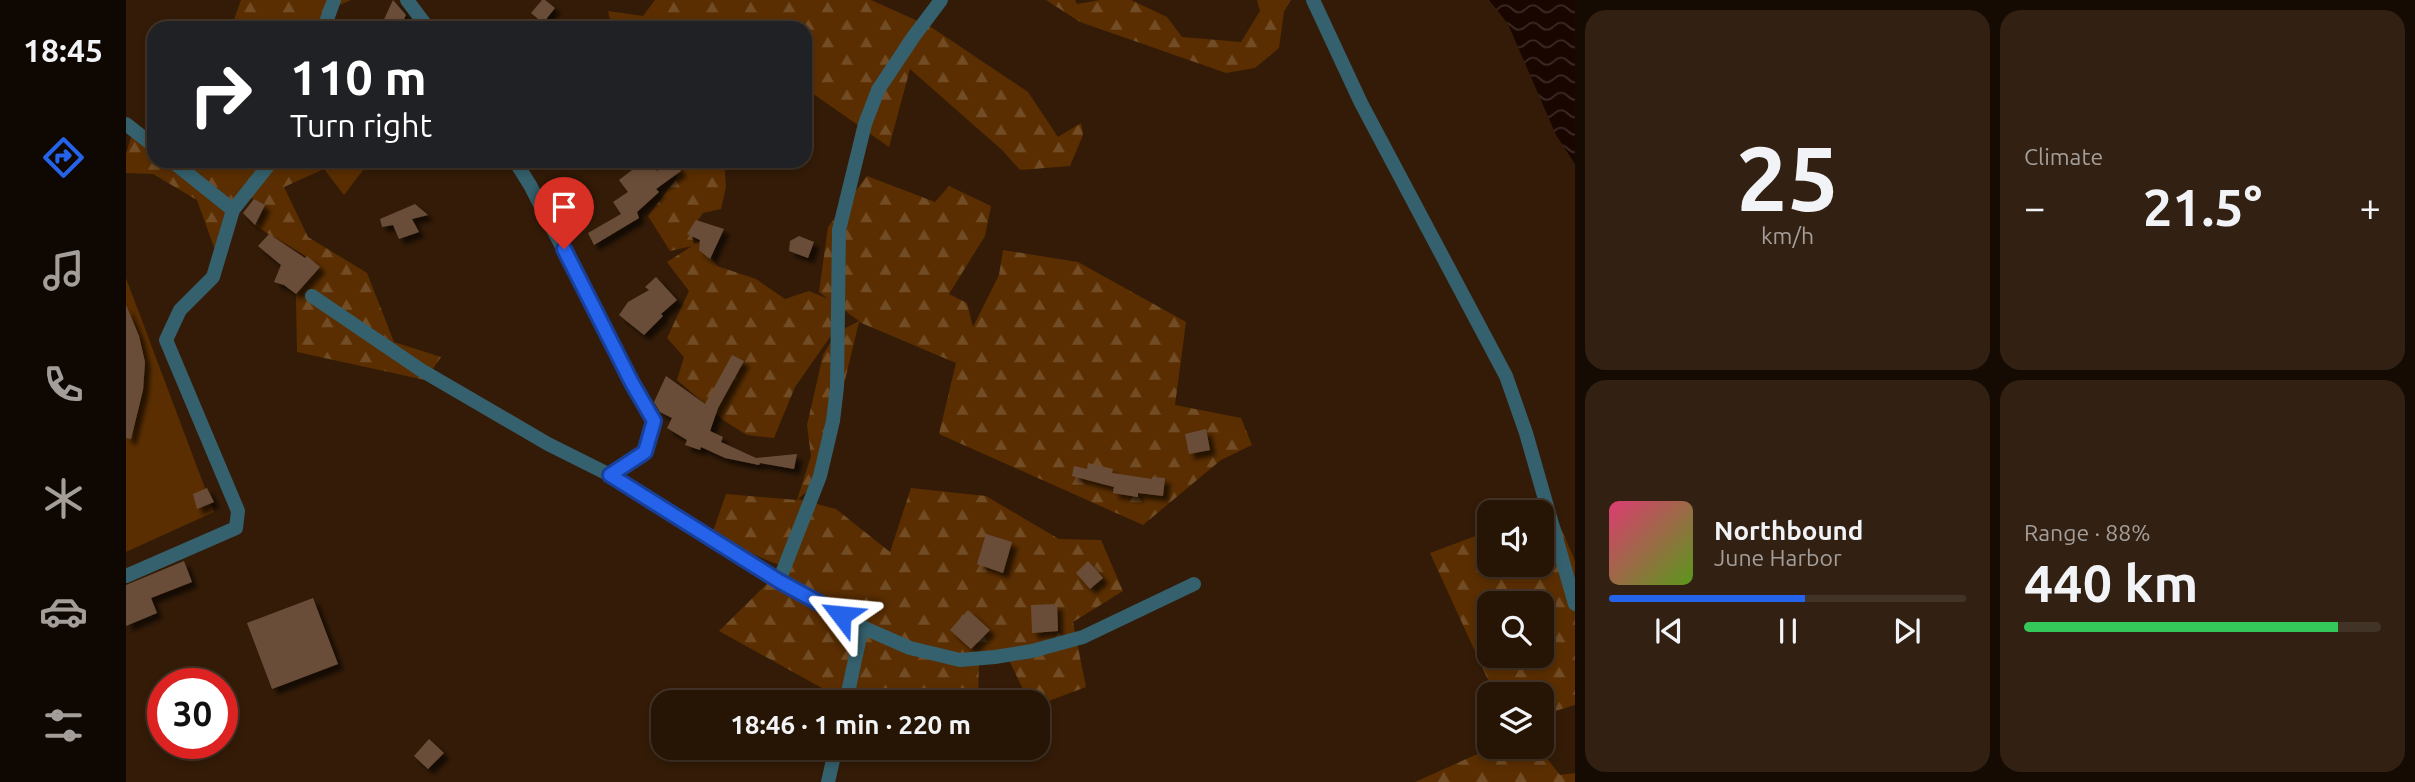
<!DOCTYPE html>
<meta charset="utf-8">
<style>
body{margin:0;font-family:Ubuntu,sans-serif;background:#322113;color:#f1f3f6;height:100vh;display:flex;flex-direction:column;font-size:26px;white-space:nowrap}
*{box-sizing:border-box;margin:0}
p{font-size:23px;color:#a49e9a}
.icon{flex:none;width:38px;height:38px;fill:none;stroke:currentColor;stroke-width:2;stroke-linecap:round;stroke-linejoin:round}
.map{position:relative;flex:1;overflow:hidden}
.details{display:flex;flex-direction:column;gap:10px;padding:10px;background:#150b03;width:840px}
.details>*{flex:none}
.banner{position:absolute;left:21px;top:21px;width:665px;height:147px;border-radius:21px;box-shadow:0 4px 10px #0003,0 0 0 2px #423327;background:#202124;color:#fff;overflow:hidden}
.buttons{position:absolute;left:1351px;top:500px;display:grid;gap:14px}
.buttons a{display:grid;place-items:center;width:77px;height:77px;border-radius:14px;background:#261405;box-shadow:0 4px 10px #0003,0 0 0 2px #423327;font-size:35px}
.speed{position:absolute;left:21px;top:668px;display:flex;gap:14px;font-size:35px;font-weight:700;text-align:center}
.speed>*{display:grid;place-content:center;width:91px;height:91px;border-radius:50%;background:#261405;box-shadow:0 4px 10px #0003,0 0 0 2px #423327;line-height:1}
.speed .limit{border:10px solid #d22;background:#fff;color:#111}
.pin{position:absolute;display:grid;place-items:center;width:60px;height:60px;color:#fff;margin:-72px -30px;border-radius:50% 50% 50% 0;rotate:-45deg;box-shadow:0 0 7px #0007}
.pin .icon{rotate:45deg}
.me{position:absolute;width:77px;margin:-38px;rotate:299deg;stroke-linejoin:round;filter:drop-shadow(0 0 5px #0008)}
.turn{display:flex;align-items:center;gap:24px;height:147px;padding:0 28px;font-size:32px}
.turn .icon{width:91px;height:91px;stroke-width:2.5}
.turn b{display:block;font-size:49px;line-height:60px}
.big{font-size:52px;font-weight:700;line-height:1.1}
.details .tile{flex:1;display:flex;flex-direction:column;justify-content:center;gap:10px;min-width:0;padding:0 24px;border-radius:21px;background:#322113}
.details .dial{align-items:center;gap:0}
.dial b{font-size:91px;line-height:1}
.song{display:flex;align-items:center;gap:21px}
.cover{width:84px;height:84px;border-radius:10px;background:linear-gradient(135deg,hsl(340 70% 55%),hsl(90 70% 35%))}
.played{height:7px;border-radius:4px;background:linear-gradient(90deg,#2563eb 55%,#423327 55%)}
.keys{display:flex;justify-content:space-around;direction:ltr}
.heat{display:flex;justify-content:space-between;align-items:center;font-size:38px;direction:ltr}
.charge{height:10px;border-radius:5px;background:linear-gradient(90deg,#34c759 88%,#423327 0)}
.details .tiles{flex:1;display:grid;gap:10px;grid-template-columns:repeat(2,1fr)}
.trip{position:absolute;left:525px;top:690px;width:399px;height:70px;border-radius:21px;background:#261405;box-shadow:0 4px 10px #0003,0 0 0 2px #423327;font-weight:700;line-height:70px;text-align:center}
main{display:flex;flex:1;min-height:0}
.tab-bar{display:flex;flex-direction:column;width:126px;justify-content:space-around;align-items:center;background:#0f0802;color:#a49e9a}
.tab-bar .icon{width:49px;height:49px}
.tab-bar .active{color:#2563eb}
.tab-bar b{font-size:32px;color:#f1f3f6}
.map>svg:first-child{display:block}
</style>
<main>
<nav class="tab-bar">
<b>18:45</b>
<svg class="icon active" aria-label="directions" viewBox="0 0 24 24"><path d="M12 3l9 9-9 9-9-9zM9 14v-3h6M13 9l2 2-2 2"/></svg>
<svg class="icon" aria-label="music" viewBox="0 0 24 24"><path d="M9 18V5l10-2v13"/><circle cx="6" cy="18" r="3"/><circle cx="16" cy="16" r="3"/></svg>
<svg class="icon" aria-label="phone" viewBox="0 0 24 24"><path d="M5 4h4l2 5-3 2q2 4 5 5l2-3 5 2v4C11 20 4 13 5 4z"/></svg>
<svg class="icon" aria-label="climate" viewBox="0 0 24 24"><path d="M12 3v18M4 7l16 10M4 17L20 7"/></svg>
<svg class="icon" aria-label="car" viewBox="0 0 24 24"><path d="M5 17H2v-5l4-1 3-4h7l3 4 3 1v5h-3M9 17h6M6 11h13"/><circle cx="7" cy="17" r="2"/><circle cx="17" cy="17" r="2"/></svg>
<svg class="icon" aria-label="filters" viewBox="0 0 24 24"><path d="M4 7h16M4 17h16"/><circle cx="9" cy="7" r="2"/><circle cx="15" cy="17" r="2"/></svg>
</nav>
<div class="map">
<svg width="1449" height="782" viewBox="0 0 1449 782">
<defs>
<pattern id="forest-firs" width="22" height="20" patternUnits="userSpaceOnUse" patternTransform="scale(1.75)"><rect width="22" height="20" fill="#5a2e01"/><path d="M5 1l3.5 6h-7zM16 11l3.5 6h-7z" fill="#724c25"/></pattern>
<pattern id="water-waves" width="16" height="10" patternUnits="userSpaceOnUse" patternTransform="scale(1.75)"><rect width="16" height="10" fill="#1a0600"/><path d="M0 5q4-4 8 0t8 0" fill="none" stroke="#3c2a24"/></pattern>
<filter id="shadow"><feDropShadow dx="5.5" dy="5.5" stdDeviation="2" flood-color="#0009"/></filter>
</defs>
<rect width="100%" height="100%" fill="#331b07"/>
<!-- forest -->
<path fill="url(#forest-firs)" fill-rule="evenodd" d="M115 0H225L196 13 222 28H105Z
M529 0H745L805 27 902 92 932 137 955 123 957 135 944 166 894 170 876 150 784 69 763 147 679 88V28H486L482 11 517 16Z
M920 0H949L951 4 974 0H1005L1041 17 1056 37 1115 42 1134 11 1131 0H1165L1158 11 1153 48 1129 68 1100 73 954 22Z
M28 125V161H244L218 195 198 169 158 187 182 237 241 273 268 342 315 357 299 380 171 352 170 294 194 267C174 250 150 240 129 225L138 205 115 192 89 250 71 200 27 174 0 173V154L5 137Z
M547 161H598L600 187 595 209 577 213 565 230 568 244 574 241 591 266 630 279 659 299 683 291 702 299 693 292 702 227 741 176 809 202 823 186 865 206 859 236 823 294 841 303 847 327 873 275 877 250 952 262 1060 322 1049 405 1115 418 1126 445 1095 460 1017 525 813 434 830 363 733 322 699 463 686 487 672 499 710 509 764 552 785 488 860 496 933 539 975 540 997 591 947 622 960 687 912 705V702H903L883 660 853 664 852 702H746L712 697 593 631 658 567 585 537 600 494 671 500 685 456 681 425 697 355 710 333 733 321 707 302 711 327 669 387 648 438 621 435 597 420 551 380 558 357 541 338 563 291 541 262 566 246 544 251 522 216 551 178Z
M1426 507 1449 561V705L1416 715V695H1369L1304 553 1363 531V565H1416V513H1410ZM1363 604H1416V656H1363Z
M1367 747H1412L1434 775 1449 773V782H1289Z"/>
<!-- park -->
<path fill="#5a2e01" d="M0 278 88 512 0 552Z"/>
<!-- water -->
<path fill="url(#water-waves)" d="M1363 0H1449V164L1430 135 1382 24Z"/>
<!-- building -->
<path fill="#6a4e39" filter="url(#shadow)" d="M267 0 280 15 274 28H254Z
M416 0H419L429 8 417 23 405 13Z
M518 161H522L531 171 544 161H548L555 171 530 189 533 192 511 212 513 218 468 245 462 233 495 214 487 202 502 192 493 180Z
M128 199 139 205 129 225 117 213Z
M289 204 302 215 286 219 293 232 273 239 267 225 256 227 254 219Z
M570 220 598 229 584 259 573 250 574 240 561 234Z
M143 234 179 258 181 256 194 267 170 294 158 285 148 282 155 265 132 246Z
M673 236 688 242 682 258 663 251 664 241Z
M530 277 551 300 535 314 537 316 518 335 493 315 502 302 523 290 519 287Z
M0 305 13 336 19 362 17 390 5 439 0 438Z
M606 355 618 361 592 408 584 431 597 437 595 442 630 458 671 454 668 469 634 463 633 465 599 458 575 447 574 450 559 445 561 440 541 428 546 418 534 412 528 402 540 376 579 404Z
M1080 429 1084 450 1063 454 1059 434Z
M962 463 987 469 986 473 1026 479V477L1039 478 1037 496 1012 493V497L987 493 988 487 946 476 948 466 961 469Z
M81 488 88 502 71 509 67 494Z
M860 534 886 542 877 573 851 564Z
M58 561 66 582 25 598 31 613 0 626V585Z
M962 561 977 578 964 589 950 573Z
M187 598 212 664 146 689 121 623Z
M931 604 932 631 906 633 905 605Z
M842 610 864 630 845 649 824 630Z
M303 739 318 753 302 769 288 756Z"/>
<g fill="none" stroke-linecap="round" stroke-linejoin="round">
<!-- minor -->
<path stroke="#34616d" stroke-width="14" d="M281 0 302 28
M1187 0 1235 103 1380 376 1400 433 1449 604
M198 28 208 0
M0 124 28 146
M46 161 107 210
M389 161 404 185 506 382 528 421 519 452 484 475 653 581 736 627 720 702
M186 296 295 370 422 444 484 475
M0 576 110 528 112 511 40 340 54 310 87 277 107 210 146 161
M653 581 694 476 707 421 711 387 713 230 739 124 752 90 788 36 815 0
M736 627 784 648 834 660 869 657 906 651 957 637 1068 584
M702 782 710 747"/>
</g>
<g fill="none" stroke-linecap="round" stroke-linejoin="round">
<!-- route casing -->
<g stroke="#184099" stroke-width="18">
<path id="route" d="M438 249 506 383 528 421 519 452 484 475 653 581 715 615"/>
</g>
<!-- route -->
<use href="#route" stroke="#2563eb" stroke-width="12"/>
</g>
</svg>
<div class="buttons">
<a><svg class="icon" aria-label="sound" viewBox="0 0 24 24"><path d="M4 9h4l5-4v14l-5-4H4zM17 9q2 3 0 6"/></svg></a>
<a><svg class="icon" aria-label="search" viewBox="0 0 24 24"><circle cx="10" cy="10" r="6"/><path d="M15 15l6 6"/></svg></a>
<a><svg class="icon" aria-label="layers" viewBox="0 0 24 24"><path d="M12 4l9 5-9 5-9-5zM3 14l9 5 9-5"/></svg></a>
</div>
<div class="speed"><div class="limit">30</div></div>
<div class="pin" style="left:438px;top:249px;background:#d93025"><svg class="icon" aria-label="arrive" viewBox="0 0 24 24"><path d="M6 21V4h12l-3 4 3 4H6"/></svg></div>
<svg class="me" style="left:715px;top:615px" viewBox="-20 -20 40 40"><path d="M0-17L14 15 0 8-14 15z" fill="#2563eb" stroke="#fff" stroke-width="4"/></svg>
<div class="trip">18:46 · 1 min · 220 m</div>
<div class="banner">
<div class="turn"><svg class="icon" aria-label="right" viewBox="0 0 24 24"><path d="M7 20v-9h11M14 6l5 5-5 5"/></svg><div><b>110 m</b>Turn right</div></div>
</div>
</div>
<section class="details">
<div class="tiles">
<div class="tile dial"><b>25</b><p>km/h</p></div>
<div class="tile"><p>Climate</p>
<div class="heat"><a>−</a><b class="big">21.5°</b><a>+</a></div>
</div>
<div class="tile">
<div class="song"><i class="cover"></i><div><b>Northbound</b><p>June Harbor</p></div></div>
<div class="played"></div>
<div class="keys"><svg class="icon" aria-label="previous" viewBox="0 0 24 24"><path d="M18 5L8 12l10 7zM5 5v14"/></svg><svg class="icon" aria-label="pause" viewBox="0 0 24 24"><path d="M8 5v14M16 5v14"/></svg><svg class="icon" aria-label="next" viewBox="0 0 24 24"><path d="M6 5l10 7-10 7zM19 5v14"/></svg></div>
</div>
<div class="tile"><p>Range · 88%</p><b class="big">440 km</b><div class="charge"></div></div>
</div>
</section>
</main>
